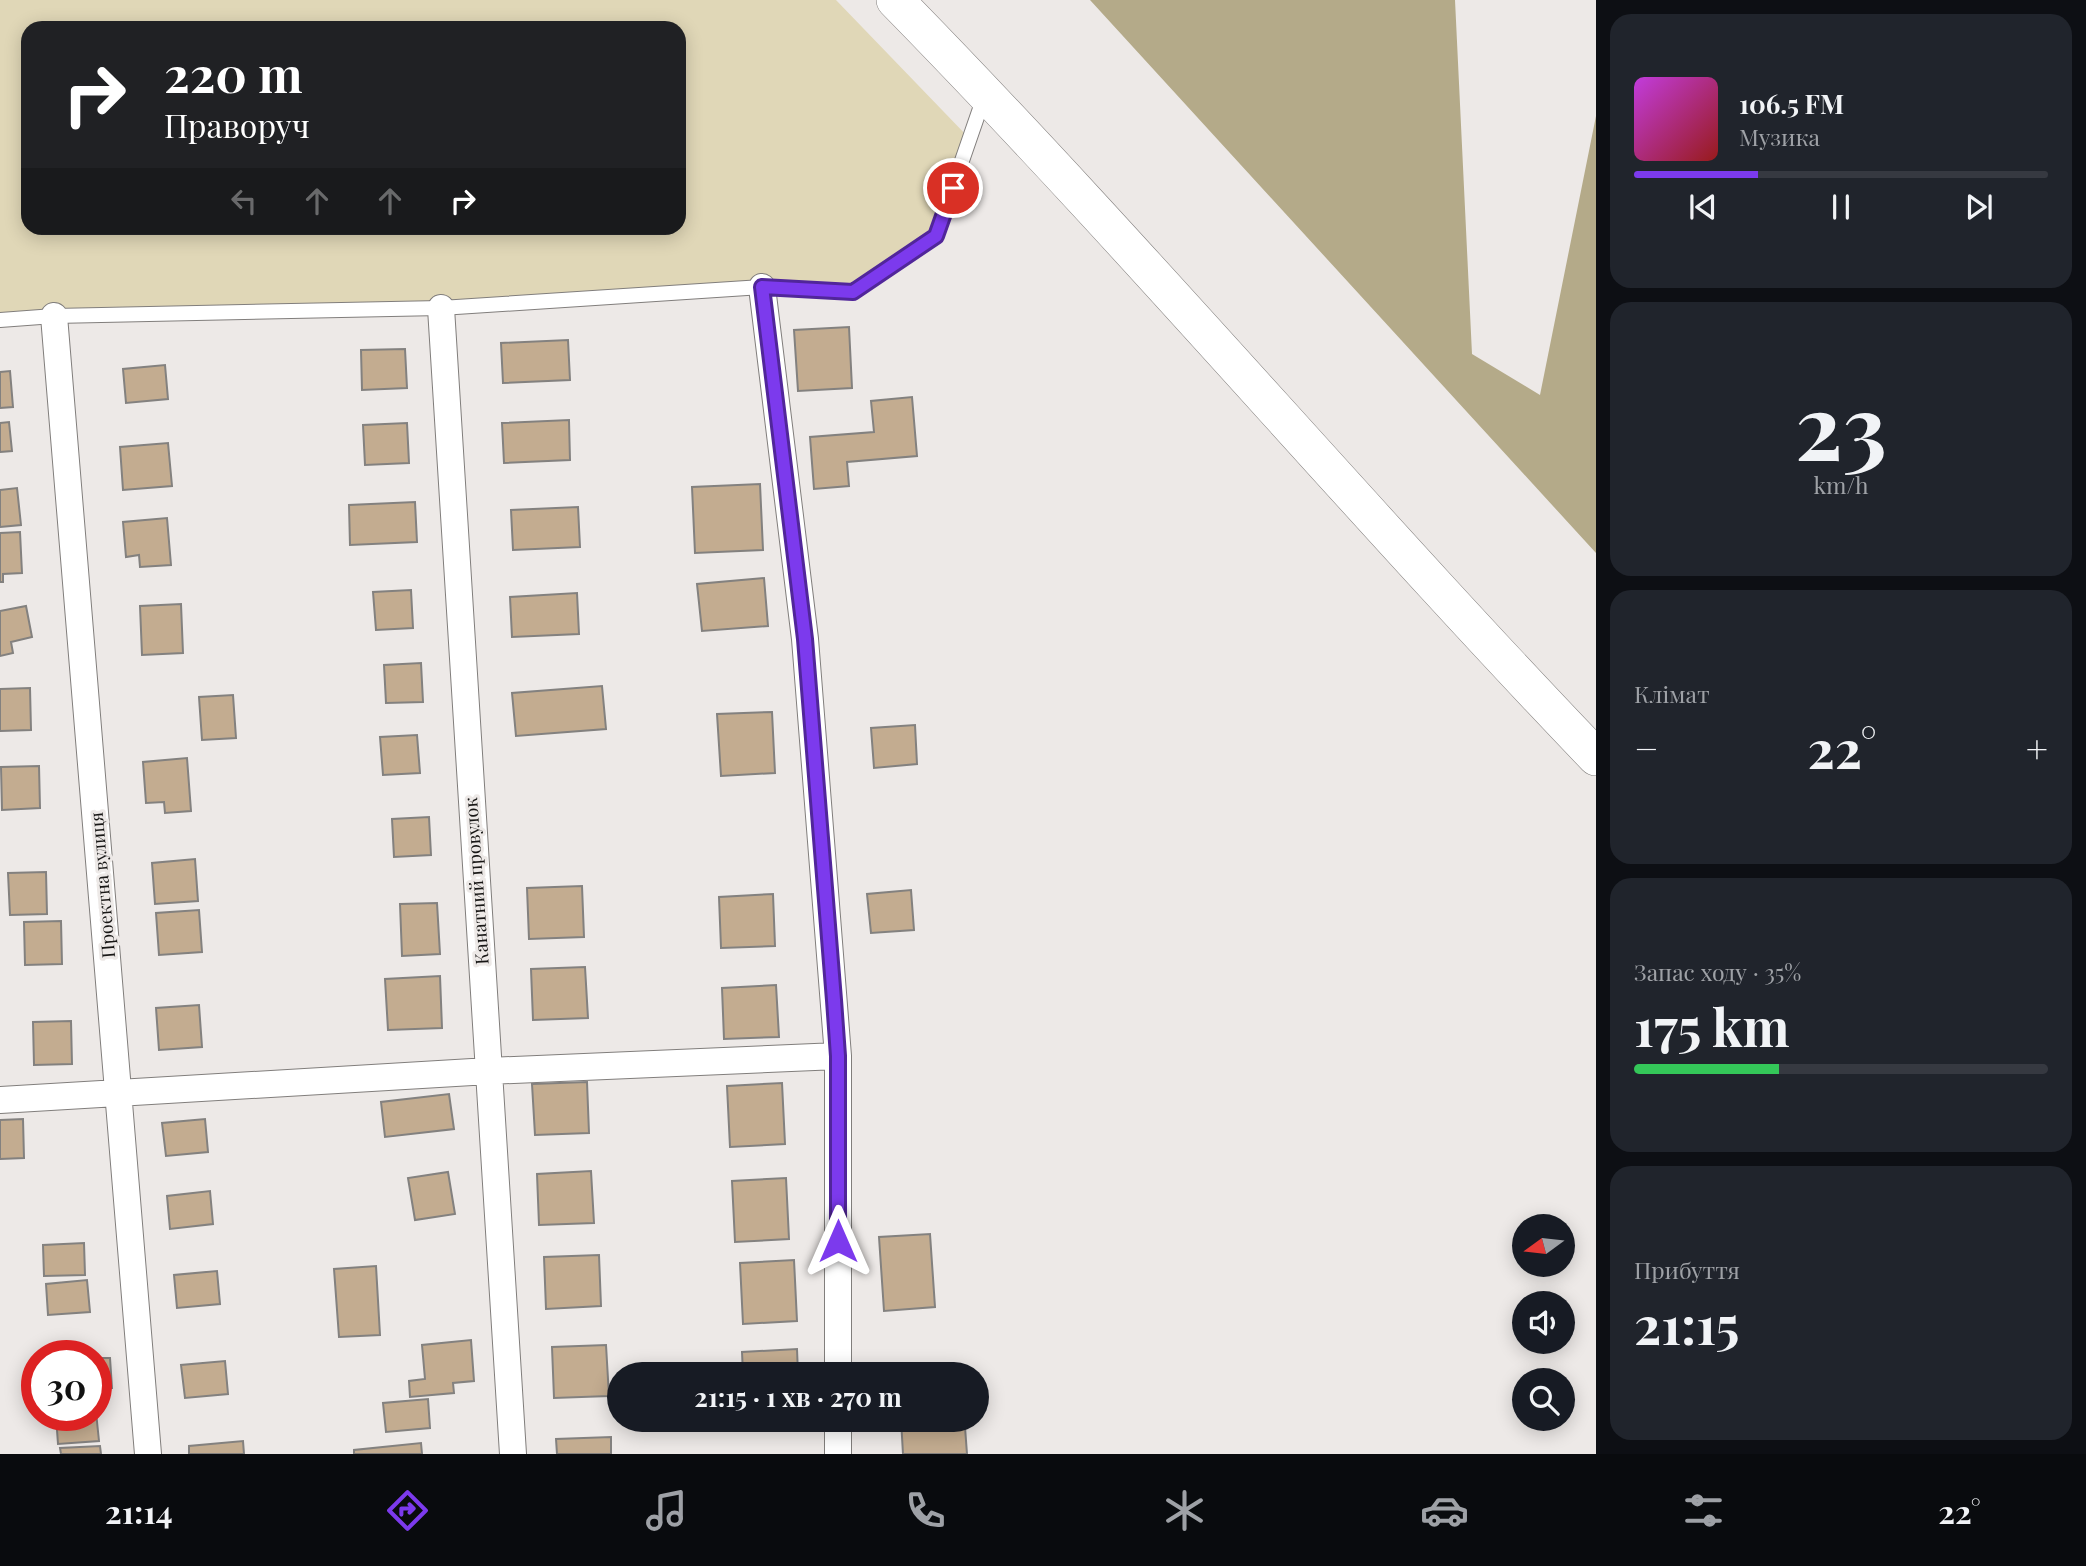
<!DOCTYPE html>
<html lang="uk">
<meta charset="utf-8">
<style>
body{margin:0;font-family:"Playfair Display",serif;background:#20242c;color:#f1f3f6;height:100vh;display:flex;flex-direction:column;font-size:26px;white-space:nowrap}
*{box-sizing:border-box;margin:0}
p{font-size:23px;color:#9ea1a6}
.icon{flex:none;width:38px;height:38px;fill:none;stroke:currentColor;stroke-width:2;stroke-linecap:round;stroke-linejoin:round}
.map{position:relative;flex:1;overflow:hidden}
.drawer{display:flex;flex-direction:column;gap:14px;padding:14px;background:#0d0f14;width:490px}
.drawer>*{flex:none}
.hud{position:absolute;left:21px;top:21px;width:665px;height:214px;border-radius:21px;box-shadow:0 4px 18px #0003;background:#202124;color:#fff;overflow:hidden}
.needle{width:46px;rotate:255deg}
.buttons{position:absolute;left:1512px;top:1214px;display:grid;gap:14px}
.buttons a{display:grid;place-items:center;width:63px;height:63px;border-radius:50%;background:#171b24;box-shadow:0 4px 18px #0003;font-size:35px}
.speed{position:absolute;left:21px;top:1340px;display:flex;gap:14px;font-size:35px;font-weight:700;text-align:center}
.speed>*{display:grid;place-content:center;width:91px;height:91px;border-radius:50%;background:#171b24;box-shadow:0 4px 18px #0003;line-height:1}
.speed .limit{border:10px solid #d22;background:#fff;color:#111}
.pin{position:absolute;display:grid;place-items:center;width:60px;height:60px;color:#fff;margin:-30px;border:4px solid #fff;border-radius:50%;box-shadow:0 2px 7px #0007}
.me{position:absolute;width:77px;margin:-38px;rotate:0deg;stroke-linejoin:round;filter:drop-shadow(0 0 5px #0008)}
.turn{display:flex;align-items:center;gap:24px;height:147px;padding:0 28px;font-size:32px}
.turn .icon{width:91px;height:91px;stroke-width:2.5}
.turn b{display:block;font-size:49px;line-height:60px}
.lanes{display:flex;align-items:center;height:66px;padding:0 28px;background:#0003;justify-content:center;gap:35px;direction:ltr}
.lanes .off{opacity:.35}
.big{font-size:52px;font-weight:700;line-height:1.1}
.drawer .tile{flex:1;display:flex;flex-direction:column;justify-content:center;gap:10px;min-width:0;padding:0 24px;border-radius:21px;background:#20242c}
.drawer .dial{align-items:center;gap:0}
.dial b{font-size:91px;line-height:1}
.song{display:flex;align-items:center;gap:21px}
.cover{width:84px;height:84px;border-radius:10px;background:linear-gradient(135deg,hsl(290 70% 55%),hsl(0 70% 35%))}
.played{height:7px;border-radius:4px;background:linear-gradient(90deg,#7c3aed 30%,#363941 30%)}
.keys{display:flex;justify-content:space-around;direction:ltr}
.heat{display:flex;justify-content:space-between;align-items:center;font-size:38px;direction:ltr}
.charge{height:10px;border-radius:5px;background:linear-gradient(90deg,#34c759 35%,#363941 0)}
.trip{position:absolute;left:607px;top:1362px;width:382px;height:70px;border-radius:35px;background:#171b24;box-shadow:0 4px 18px #0003;font-weight:700;line-height:70px;text-align:center}
.tab-bar{display:flex;height:112px;justify-content:space-around;align-items:center;background:#090b0e;color:#9ea1a6}
.tab-bar .icon{width:49px;height:49px}
.tab-bar .selected{color:#7c3aed}
.tab-bar b{font-size:32px;color:#f1f3f6}
main{display:flex;flex:1;min-height:0}
.map>svg:first-child{display:block}
</style>
<main>
<div class="map">
<svg width="1596" height="1454" viewBox="0 0 1596 1454">
<rect width="100%" height="100%" fill="#ede9e7"/>
<!-- green -->
<path fill="#e0d7b7" fill-rule="evenodd" d="M0 0H836L970 139 936 236 853 292 762 287 0 320ZM28 28H679V228H28Z"/>
<!-- forest -->
<path fill="#b4aa89" d="M1090 0H1455L1472 354 1540 395 1596 116V553Z"/>
<!-- building -->
<path fill="#c3ac90" stroke="#83817f" stroke-width="2" d="M849 327 852 388 798 391 794 330Z
M568 340 570 380 503 383 501 343Z
M405 349 407 388 362 390 361 350Z
M165 365 168 399 126 403 123 369Z
M10 371 13 407 0 408V372Z
M912 397 917 456 847 462 849 486 814 489 810 437 874 432 871 401Z
M569 420 570 460 504 463 502 423Z
M9 422 12 451 0 452V423Z
M407 423 409 463 365 465 363 425Z
M168 443 172 486 123 490 120 447Z
M760 484 763 550 695 553 692 487Z
M17 488 21 525 0 527V490Z
M415 502 417 542 350 545 349 505Z
M578 507 580 547 513 550 511 510Z
M167 518 171 565 140 567 139 555 126 557 123 522Z
M20 532 22 573 3 574V582H0V533Z
M764 578 768 626 702 631 697 584Z
M411 590 413 628 376 630 373 592Z
M577 593 579 634 512 637 510 597Z
M181 604 183 653 142 655 140 606Z
M26 606 32 637 11 642 13 653 0 656V611Z
M421 663 423 702 386 703 384 665Z
M602 686 606 729 516 736 512 693Z
M30 688 31 730 0 731V689Z
M233 695 236 738 202 740 199 697Z
M772 712 775 773 721 776 717 714Z
M915 725 917 764 874 768 871 728Z
M417 735 420 773 383 775 380 737Z
M187 758 191 811 165 813 164 802 146 803 143 762Z
M39 766 40 808 2 810 1 767Z
M429 817 431 855 394 857 392 819Z
M195 859 198 901 155 904 152 863Z
M46 872 47 914 10 915 8 873Z
M582 886 584 937 529 939 527 888Z
M911 890 914 930 871 933 867 894Z
M773 894 775 946 721 948 719 897Z
M437 903 440 954 402 956 400 904Z
M199 910 202 952 159 955 156 913Z
M61 921 62 964 25 965 24 922Z
M585 967 588 1018 533 1020 531 969Z
M440 976 442 1028 388 1030 385 979Z
M776 985 779 1037 724 1039 722 988Z
M199 1005 202 1047 159 1050 156 1008Z
M71 1021 72 1064 34 1065 33 1022Z
M587 1082 589 1133 535 1135 532 1084Z
M782 1083 785 1144 730 1147 727 1086Z
M449 1094 454 1129 385 1137 381 1102Z
M23 1119 24 1158 0 1159V1120Z
M205 1119 208 1152 166 1156 162 1123Z
M591 1171 594 1223 539 1225 537 1174Z
M448 1172 455 1214 415 1220 408 1178Z
M786 1178 789 1239 735 1242 732 1181Z
M210 1191 213 1224 170 1229 167 1196Z
M930 1234 935 1307 884 1311 879 1237Z
M84 1243 85 1275 44 1276 43 1245Z
M599 1255 601 1306 546 1309 544 1257Z
M794 1260 797 1321 743 1324 740 1263Z
M376 1266 380 1335 339 1337 334 1269Z
M217 1271 220 1304 177 1308 174 1275Z
M87 1280 90 1312 48 1315 46 1284Z
M471 1340 474 1381 453 1383 454 1393 410 1397 409 1381 425 1379 422 1345Z
M606 1345 609 1396 554 1398 552 1347Z
M797 1349 798 1374H743L742 1352Z
M96 1358H110L112 1388 96 1389Z
M225 1361 228 1394 185 1398 181 1365Z
M428 1399 430 1428 386 1432 383 1403Z
M96 1412 99 1441 58 1444 56 1416H96Z
M901 1419H944L945 1428 965 1427 967 1454H903Z
M611 1437V1454H557L556 1439Z
M243 1441 244 1454H189V1446Z
M421 1443 422 1454H354V1450Z
M100 1446 101 1454H61L60 1448Z"/>
<g fill="none" stroke-linecap="round" stroke-linejoin="round">
<!-- lane casing -->
<g stroke="#817e7c" stroke-width="16">
<path id="lane" d="M0 320 54 316 441 308 762 287 853 292 936 236 984 97"/>
</g>
<!-- street casing -->
<g stroke="#817e7c" stroke-width="28">
<path id="street" d="M762 287 805 639 838 1056V1374
M441 308 513 1454
M54 316 148 1454
M0 1100 489 1071 838 1056
M838 1454V1419"/>
</g>
<!-- secondary casing -->
<g stroke="#817e7c" stroke-width="38">
<path id="secondary" d="M895 0C1136 246 1358 509 1596 757"/>
</g>
<!-- lane -->
<use href="#lane" stroke="#fff" stroke-width="14"/>
<!-- street -->
<use href="#street" stroke="#fff" stroke-width="26"/>
<!-- secondary -->
<use href="#secondary" stroke="#fff" stroke-width="37"/>
</g>
<g fill="none" stroke-linecap="round" stroke-linejoin="round">
<!-- route casing -->
<g stroke="#51269a" stroke-width="18">
<path id="route" d="M838 1241V1056L834 1000 805 639 762 287 853 292 936 236 953 188"/>
</g>
<!-- route -->
<use href="#route" stroke="#7c3aed" stroke-width="12"/>
</g>
<g text-anchor="middle" stroke-width="6" stroke-linejoin="round" paint-order="stroke">
<!-- street labels -->
<g font-size="18" fill="#181716" stroke="#ede9e7">
<text transform="translate(477 881) rotate(-94)" y="6">Канатний провулок</text>
<text transform="translate(103 885) rotate(-95)" y="6">Проектна вулиця</text>
</g>
</g>
</svg>
<div class="buttons">
<a><svg class="needle" viewBox="-14 -14 28 28"><path d="M0-13l5 13h-10z" fill="#e53935"/><path d="M0 13l5-13h-10z" fill="#9ea1a6"/></svg></a>
<a><svg class="icon" aria-label="sound" viewBox="0 0 24 24"><path d="M4 9h4l5-4v14l-5-4H4zM17 9q2 3 0 6"/></svg></a>
<a><svg class="icon" aria-label="search" viewBox="0 0 24 24"><circle cx="10" cy="10" r="6"/><path d="M15 15l6 6"/></svg></a>
</div>
<div class="speed"><div class="limit">30</div></div>
<div class="pin" style="left:953px;top:188px;background:#d93025"><svg class="icon" aria-label="arrive" viewBox="0 0 24 24"><path d="M6 21V4h12l-3 4 3 4H6"/></svg></div>
<svg class="me" style="left:838px;top:1241px" viewBox="-20 -20 40 40"><path d="M0-17L14 15 0 8-14 15z" fill="#7c3aed" stroke="#fff" stroke-width="4"/></svg>
<div class="trip">21:15 · 1 хв · 270 m</div>
<div class="hud">
<div class="turn"><svg class="icon" aria-label="right" viewBox="0 0 24 24"><path d="M7 20v-9h11M14 6l5 5-5 5"/></svg><div><b>220 m</b>Праворуч</div></div>
<div class="lanes"><svg class="icon off" aria-label="left" viewBox="0 0 24 24"><path d="M17 20v-9H6M10 6l-5 5 5 5"/></svg><svg class="icon off" aria-label="ahead" viewBox="0 0 24 24"><path d="M12 20V5M6 11l6-6 6 6"/></svg><svg class="icon off" aria-label="ahead" viewBox="0 0 24 24"><path d="M12 20V5M6 11l6-6 6 6"/></svg><svg class="icon" aria-label="right" viewBox="0 0 24 24"><path d="M7 20v-9h11M14 6l5 5-5 5"/></svg></div>
</div>
</div>
<section class="drawer">
<div class="tile">
<div class="song"><i class="cover"></i><div><b>106.5 FM</b><p>Музика</p></div></div>
<div class="played"></div>
<div class="keys"><svg class="icon" aria-label="previous" viewBox="0 0 24 24"><path d="M18 5L8 12l10 7zM5 5v14"/></svg><svg class="icon" aria-label="pause" viewBox="0 0 24 24"><path d="M8 5v14M16 5v14"/></svg><svg class="icon" aria-label="next" viewBox="0 0 24 24"><path d="M6 5l10 7-10 7zM19 5v14"/></svg></div>
</div>
<div class="tile dial"><b>23</b><p>km/h</p></div>
<div class="tile"><p>Клімат</p>
<div class="heat"><a>−</a><b class="big">22°</b><a>+</a></div>
</div>
<div class="tile"><p>Запас ходу · 35%</p><b class="big">175 km</b><div class="charge"></div></div>
<div class="tile"><p>Прибуття</p><b class="big">21:15</b></div>
</section>
</main>
<nav class="tab-bar">
<b>21:14</b>
<svg class="icon selected" aria-label="directions" viewBox="0 0 24 24"><path d="M12 3l9 9-9 9-9-9zM9 14v-3h6M13 9l2 2-2 2"/></svg>
<svg class="icon" aria-label="music" viewBox="0 0 24 24"><path d="M9 18V5l10-2v13"/><circle cx="6" cy="18" r="3"/><circle cx="16" cy="16" r="3"/></svg>
<svg class="icon" aria-label="phone" viewBox="0 0 24 24"><path d="M5 4h4l2 5-3 2q2 4 5 5l2-3 5 2v4C11 20 4 13 5 4z"/></svg>
<svg class="icon" aria-label="climate" viewBox="0 0 24 24"><path d="M12 3v18M4 7l16 10M4 17L20 7"/></svg>
<svg class="icon" aria-label="car" viewBox="0 0 24 24"><path d="M5 17H2v-5l4-1 3-4h7l3 4 3 1v5h-3M9 17h6M6 11h13"/><circle cx="7" cy="17" r="2"/><circle cx="17" cy="17" r="2"/></svg>
<svg class="icon" aria-label="filters" viewBox="0 0 24 24"><path d="M4 7h16M4 17h16"/><circle cx="9" cy="7" r="2"/><circle cx="15" cy="17" r="2"/></svg>
<b>22°</b>
</nav>
